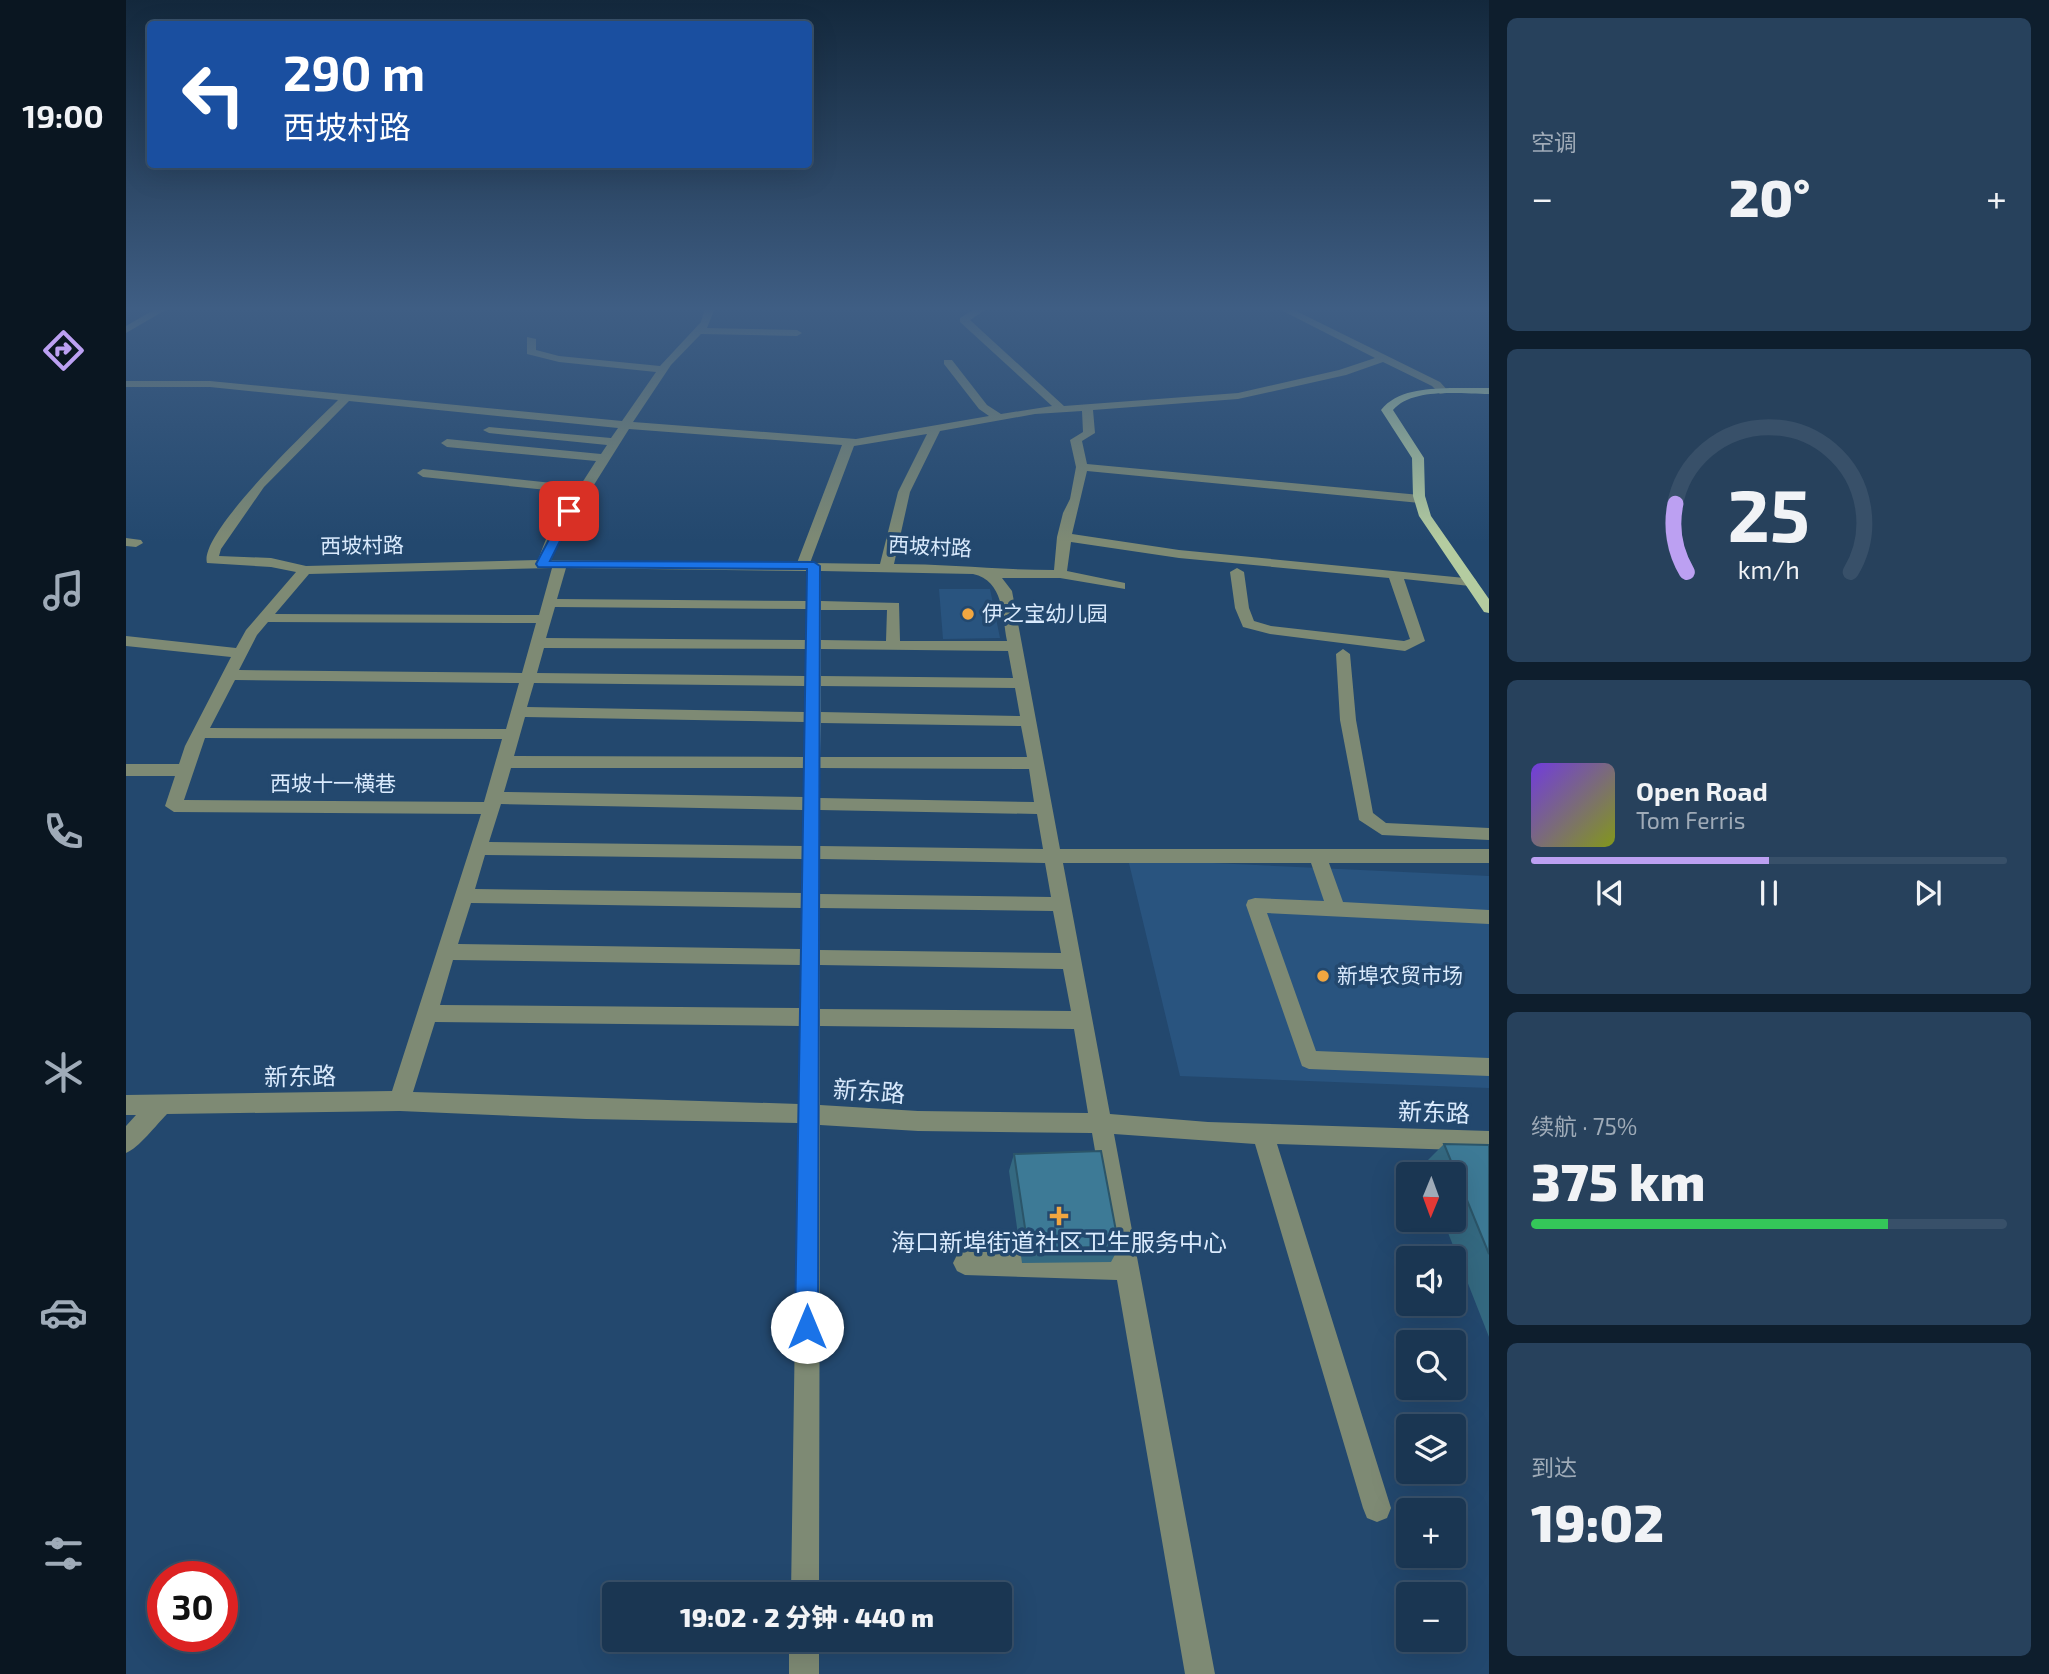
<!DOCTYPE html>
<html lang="zh">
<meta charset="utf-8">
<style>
body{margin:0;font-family:"Exo 2","Noto Sans SC",sans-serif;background:#27415c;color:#f1f3f6;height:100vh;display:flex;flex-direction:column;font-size:26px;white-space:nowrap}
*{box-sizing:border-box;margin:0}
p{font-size:23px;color:#9fabb8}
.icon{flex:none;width:38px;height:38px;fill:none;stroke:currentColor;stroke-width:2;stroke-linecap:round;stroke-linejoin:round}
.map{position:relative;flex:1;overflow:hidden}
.panel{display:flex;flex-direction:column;gap:18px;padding:18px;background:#0e1e2d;width:560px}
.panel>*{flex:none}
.guide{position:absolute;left:21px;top:21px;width:665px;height:147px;border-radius:7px;box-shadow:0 7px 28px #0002,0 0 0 2px #385069;background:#1a4fa0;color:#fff;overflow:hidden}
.needle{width:46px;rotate:181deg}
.fabs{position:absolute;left:1270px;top:1162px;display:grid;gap:14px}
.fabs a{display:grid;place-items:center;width:70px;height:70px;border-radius:7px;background:#1a3652;box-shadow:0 7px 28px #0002,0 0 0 2px #385069;font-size:35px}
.speed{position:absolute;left:21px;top:1561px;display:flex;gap:14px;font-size:35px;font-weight:700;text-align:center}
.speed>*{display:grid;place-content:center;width:91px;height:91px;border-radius:50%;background:#1a3652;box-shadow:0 7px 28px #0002,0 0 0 2px #385069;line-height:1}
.speed .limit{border:10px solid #d22;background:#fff;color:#111}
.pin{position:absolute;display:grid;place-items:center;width:60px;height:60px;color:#fff;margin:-30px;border-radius:14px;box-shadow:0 4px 10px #0006}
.me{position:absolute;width:77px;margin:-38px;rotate:0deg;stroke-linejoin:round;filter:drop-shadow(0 0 5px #0008)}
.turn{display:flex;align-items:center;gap:24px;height:147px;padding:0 21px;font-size:32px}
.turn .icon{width:91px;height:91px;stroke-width:2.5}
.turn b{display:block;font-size:49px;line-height:60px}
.big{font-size:52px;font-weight:800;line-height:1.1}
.panel .widget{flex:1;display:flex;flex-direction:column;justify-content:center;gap:10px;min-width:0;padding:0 24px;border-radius:10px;background:#27415c}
.panel .dial{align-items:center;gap:0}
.dial svg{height:182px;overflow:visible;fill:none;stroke:#385069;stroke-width:7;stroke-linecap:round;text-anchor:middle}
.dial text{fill:#f1f3f6;stroke:none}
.song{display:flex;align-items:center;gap:21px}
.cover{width:84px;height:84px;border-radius:10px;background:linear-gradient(135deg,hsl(260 70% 55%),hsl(70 70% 35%))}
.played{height:7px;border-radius:4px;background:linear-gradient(90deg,#bca0f2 50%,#385069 50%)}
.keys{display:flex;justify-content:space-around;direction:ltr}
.heat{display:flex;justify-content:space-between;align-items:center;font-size:38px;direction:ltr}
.charge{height:10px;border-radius:5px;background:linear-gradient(90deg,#34c759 75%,#385069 0)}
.trip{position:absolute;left:476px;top:1582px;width:410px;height:70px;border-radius:7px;background:#1a3652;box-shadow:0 7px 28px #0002,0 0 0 2px #385069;font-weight:800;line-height:70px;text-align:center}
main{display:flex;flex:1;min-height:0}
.dock{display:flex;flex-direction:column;width:126px;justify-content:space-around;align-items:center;background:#0a1621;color:#9fabb8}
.dock .icon{width:49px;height:49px}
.dock .current{color:#bca0f2}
.dock b{font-size:32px;color:#f1f3f6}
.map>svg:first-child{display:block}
</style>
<main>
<nav class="dock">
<b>19:00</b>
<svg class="icon current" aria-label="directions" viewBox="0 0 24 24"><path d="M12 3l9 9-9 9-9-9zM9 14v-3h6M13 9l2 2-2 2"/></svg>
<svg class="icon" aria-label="music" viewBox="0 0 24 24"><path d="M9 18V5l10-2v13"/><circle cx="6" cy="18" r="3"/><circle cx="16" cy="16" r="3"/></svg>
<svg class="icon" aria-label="phone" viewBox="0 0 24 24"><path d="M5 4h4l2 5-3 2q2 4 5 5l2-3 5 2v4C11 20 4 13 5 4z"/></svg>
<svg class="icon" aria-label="climate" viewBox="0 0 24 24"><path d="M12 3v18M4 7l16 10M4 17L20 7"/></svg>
<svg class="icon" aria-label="car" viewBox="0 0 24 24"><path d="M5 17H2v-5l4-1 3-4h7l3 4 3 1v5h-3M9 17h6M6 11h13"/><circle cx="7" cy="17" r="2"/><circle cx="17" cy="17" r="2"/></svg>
<svg class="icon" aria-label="filters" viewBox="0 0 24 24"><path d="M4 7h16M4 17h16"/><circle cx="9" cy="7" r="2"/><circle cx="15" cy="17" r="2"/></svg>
</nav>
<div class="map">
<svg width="1363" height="1674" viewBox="0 0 1363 1674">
<rect width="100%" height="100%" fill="#23486e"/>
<!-- built -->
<path fill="#29547f" d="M813 589H864L874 638 817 639Z
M1002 859 1363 876V1088L1054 1076Z"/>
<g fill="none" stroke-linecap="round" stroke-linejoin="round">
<!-- minor -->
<path fill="#7e8a74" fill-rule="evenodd" d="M31 308H43L0 333V326Z
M579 308H589L581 328 671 330 676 333 671 336 575 334 545 365 507 422 730 439 863 416 853 409 818 364V360H826L861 405 875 414 926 406 834 322V318L850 308H862L844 320 938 406 1112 393 1213 370 1249 358 1151 308H1164L1314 382 1323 392 1314 394 1306 386 1257 362 1220 375 1112 399 967 410 969 433 956 441 961 464 1294 495 1300 499 1294 503 961 471 946 534 1053 550 1349 579 1351 582 1344 586 1278 579 1299 641 1279 651 1144 634 1117 627 1109 608 1104 572 1111 568 1118 572 1123 608 1128 621 1145 626 1278 641 1284 639 1263 578 1053 558 945 542 941 571 999 583V589L934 578H876L886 591 934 849H1363V863H1203L1217 902 1363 910V924L1141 913 1190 1051 1363 1058V1076L1183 1069 1176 1066 1120 905 1122 900 1129 898 1198 901 1185 863H937L984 1114 1082 1122 1363 1131V1151L1151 1144 1265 1508 1261 1518 1251 1522 1241 1518 1237 1508 1129 1144 988 1134 1089 1674H1059L991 1280 839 1275 831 1271 827 1263 831 1255 839 1251 987 1256 966 1133 792 1131 694 1125 693 1594H665L672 1123 460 1119 274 1111 41 1114C30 1125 13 1148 0 1153V1126L10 1115H0V1095L266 1091 355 814 48 812 39 806 49 776H0V764H53L59 746 105 657 0 646V636L110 648 120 630 170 572 145 567 81 563C72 533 188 424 212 400L84 387H0V381H84L496 421 530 372 433 362 401 354V337L410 339V350L433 356 534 366 575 322ZM223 401 492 428 485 438 363 427 357 430 363 433 481 445 475 454 321 439 315 443 321 447 470 461 454 486 297 469 291 473 297 477 450 493 420 539 412 560 180 566 145 558 93 556 95 549 138 487ZM956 411 957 432 944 440 950 467 944 499 937 513 931 537 928 570C874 570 821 564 768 564L784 492 814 431 909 414ZM503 429 716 445 671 563 425 560 434 539ZM801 434 772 492 754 564 684 563 728 446ZM426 568 413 615 149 614 183 574ZM440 568 681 571V601L431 599ZM695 571 847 574C878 581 876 615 881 641H774L773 603 695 601ZM429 607 681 609 680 640 420 638ZM695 610H761L760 641 695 640ZM142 622 410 623 396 673 113 670 131 635ZM418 648 680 649 679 676 411 673ZM695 649 882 651 887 678 695 676ZM109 680 393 683 380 729 84 728ZM408 683 679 686V712L401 707ZM695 686 889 688 894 716 695 712ZM399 717 679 722 678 757 388 756ZM695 723 895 726 901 757H694ZM79 738 376 739 358 802 58 800ZM385 768H678V797L378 792ZM694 768 903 769 908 802 694 798ZM375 804 677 810V846L363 842ZM694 810 911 814 917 849 694 846ZM359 855 677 859 676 893 349 889ZM694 859 919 863 925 897 694 894ZM345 903 676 908 675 949 332 944ZM694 908 927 911 935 953 694 950ZM327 960 675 965 674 1008 314 1005ZM694 965 937 969 945 1011 694 1009ZM309 1022 674 1026 673 1104 287 1092ZM694 1026 948 1029 962 1113 792 1111 694 1105Z
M0 538 15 540 17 543 10 547 0 546Z
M1217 649 1224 654 1230 720 1247 813 1260 823 1363 828V840L1256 835 1233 820 1214 720 1210 654Z
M663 1640H693V1674H663Z"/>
<!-- major -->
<path fill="#b4cca0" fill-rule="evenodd" d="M1324 388H1363V394C1335 394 1287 387 1267 410L1298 458 1299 496 1305 516 1363 599V613L1358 612 1293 516 1287 496 1286 458 1255 410C1271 390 1299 389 1324 388Z"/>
</g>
<!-- wall -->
<path fill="#346981" d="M1318 1144 1363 1145V1337L1317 1220H1328V1174H1299L1296 1166Z
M888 1154 993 1247 985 1262 896 1263 883 1171Z"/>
<!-- building -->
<path fill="#3d7a96" stroke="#2b5569" stroke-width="2" d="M1318 1144 1363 1145V1254Z
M975 1151 993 1247 902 1248 888 1154Z"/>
<!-- sky -->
<linearGradient id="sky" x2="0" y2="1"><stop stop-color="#13283c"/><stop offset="0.57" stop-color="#3f5e84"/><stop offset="1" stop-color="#3f5e84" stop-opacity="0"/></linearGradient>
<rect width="1363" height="542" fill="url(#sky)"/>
<!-- route -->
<path fill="#1a73e8" stroke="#114b97" stroke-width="2" d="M443 508 449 511 424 561 688 562 694 566 692 1327 689 1335 681 1339 673 1335 669 1327 681 569 412 567 410 564 438 511Z"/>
<!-- markers -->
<g fill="#f1a640" stroke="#23486e" stroke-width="2.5">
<circle cx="842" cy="614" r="7"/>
<circle cx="1197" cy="976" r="7"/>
<path d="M929.5 1205.5h7v7h7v7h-7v7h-7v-7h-7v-7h7z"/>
</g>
<g text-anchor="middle" stroke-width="7" stroke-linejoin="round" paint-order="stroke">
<!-- street labels -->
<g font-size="21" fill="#d9eafd" stroke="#23486e">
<text transform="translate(236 546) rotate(-1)" y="7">西坡村路</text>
<text transform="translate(804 547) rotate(3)" y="7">西坡村路</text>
<text x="207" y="791">西坡十一横巷</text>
</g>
<!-- poi labels -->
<g font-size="21" fill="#d9eafd" stroke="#23486e" text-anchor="start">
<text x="856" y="621">伊之宝幼儿园</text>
<text x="1211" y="983">新埠农贸市场</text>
</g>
<!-- near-street labels -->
<g font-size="24" fill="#d9eafd" stroke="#23486e">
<text transform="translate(174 1077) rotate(-1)" y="8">新东路</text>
<text transform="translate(743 1092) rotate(4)" y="8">新东路</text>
<text transform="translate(1308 1113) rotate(2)" y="8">新东路</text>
</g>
<!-- near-poi labels -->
<g font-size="24" fill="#d9eafd" stroke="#23486e">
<text x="933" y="1251">海口新埠街道社区卫生服务中心</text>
</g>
</g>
</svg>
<div class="fabs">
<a><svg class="needle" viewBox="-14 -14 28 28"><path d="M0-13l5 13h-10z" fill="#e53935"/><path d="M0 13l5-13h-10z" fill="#9fabb8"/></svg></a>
<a><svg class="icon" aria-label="sound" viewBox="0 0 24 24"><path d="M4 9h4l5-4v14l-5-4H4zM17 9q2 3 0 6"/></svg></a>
<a><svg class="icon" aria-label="search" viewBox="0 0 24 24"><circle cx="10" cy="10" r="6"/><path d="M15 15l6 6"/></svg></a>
<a><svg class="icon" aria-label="layers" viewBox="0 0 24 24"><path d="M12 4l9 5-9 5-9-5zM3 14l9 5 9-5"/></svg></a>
<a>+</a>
<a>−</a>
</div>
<div class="speed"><div class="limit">30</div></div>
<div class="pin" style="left:443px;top:511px;background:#d93025"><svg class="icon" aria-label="arrive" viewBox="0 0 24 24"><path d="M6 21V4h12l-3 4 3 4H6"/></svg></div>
<svg class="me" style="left:681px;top:1327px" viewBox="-20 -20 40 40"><circle r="19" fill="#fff"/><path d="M0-13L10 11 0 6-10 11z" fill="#1a73e8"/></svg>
<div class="trip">19:02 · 2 分钟 · 440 m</div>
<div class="guide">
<div class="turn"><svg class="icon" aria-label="left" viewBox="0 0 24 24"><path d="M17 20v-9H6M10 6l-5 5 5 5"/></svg><div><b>290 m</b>西坡村路</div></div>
</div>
</div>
<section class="panel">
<div class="widget"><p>空调</p>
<div class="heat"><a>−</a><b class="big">20°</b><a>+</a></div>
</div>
<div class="widget dial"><svg viewBox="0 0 100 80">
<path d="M14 69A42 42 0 1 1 86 69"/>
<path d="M14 69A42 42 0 0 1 9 39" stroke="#bca0f2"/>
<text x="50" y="56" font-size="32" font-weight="700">25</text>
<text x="50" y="72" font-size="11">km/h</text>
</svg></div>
<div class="widget">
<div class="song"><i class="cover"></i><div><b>Open Road</b><p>Tom Ferris</p></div></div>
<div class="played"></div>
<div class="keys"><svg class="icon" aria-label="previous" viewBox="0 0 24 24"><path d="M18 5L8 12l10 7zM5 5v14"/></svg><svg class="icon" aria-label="pause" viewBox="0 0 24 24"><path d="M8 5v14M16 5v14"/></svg><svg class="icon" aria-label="next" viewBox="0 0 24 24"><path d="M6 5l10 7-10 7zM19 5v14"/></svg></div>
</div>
<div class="widget"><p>续航 · 75%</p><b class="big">375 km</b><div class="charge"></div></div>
<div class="widget"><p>到达</p><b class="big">19:02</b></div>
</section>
</main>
